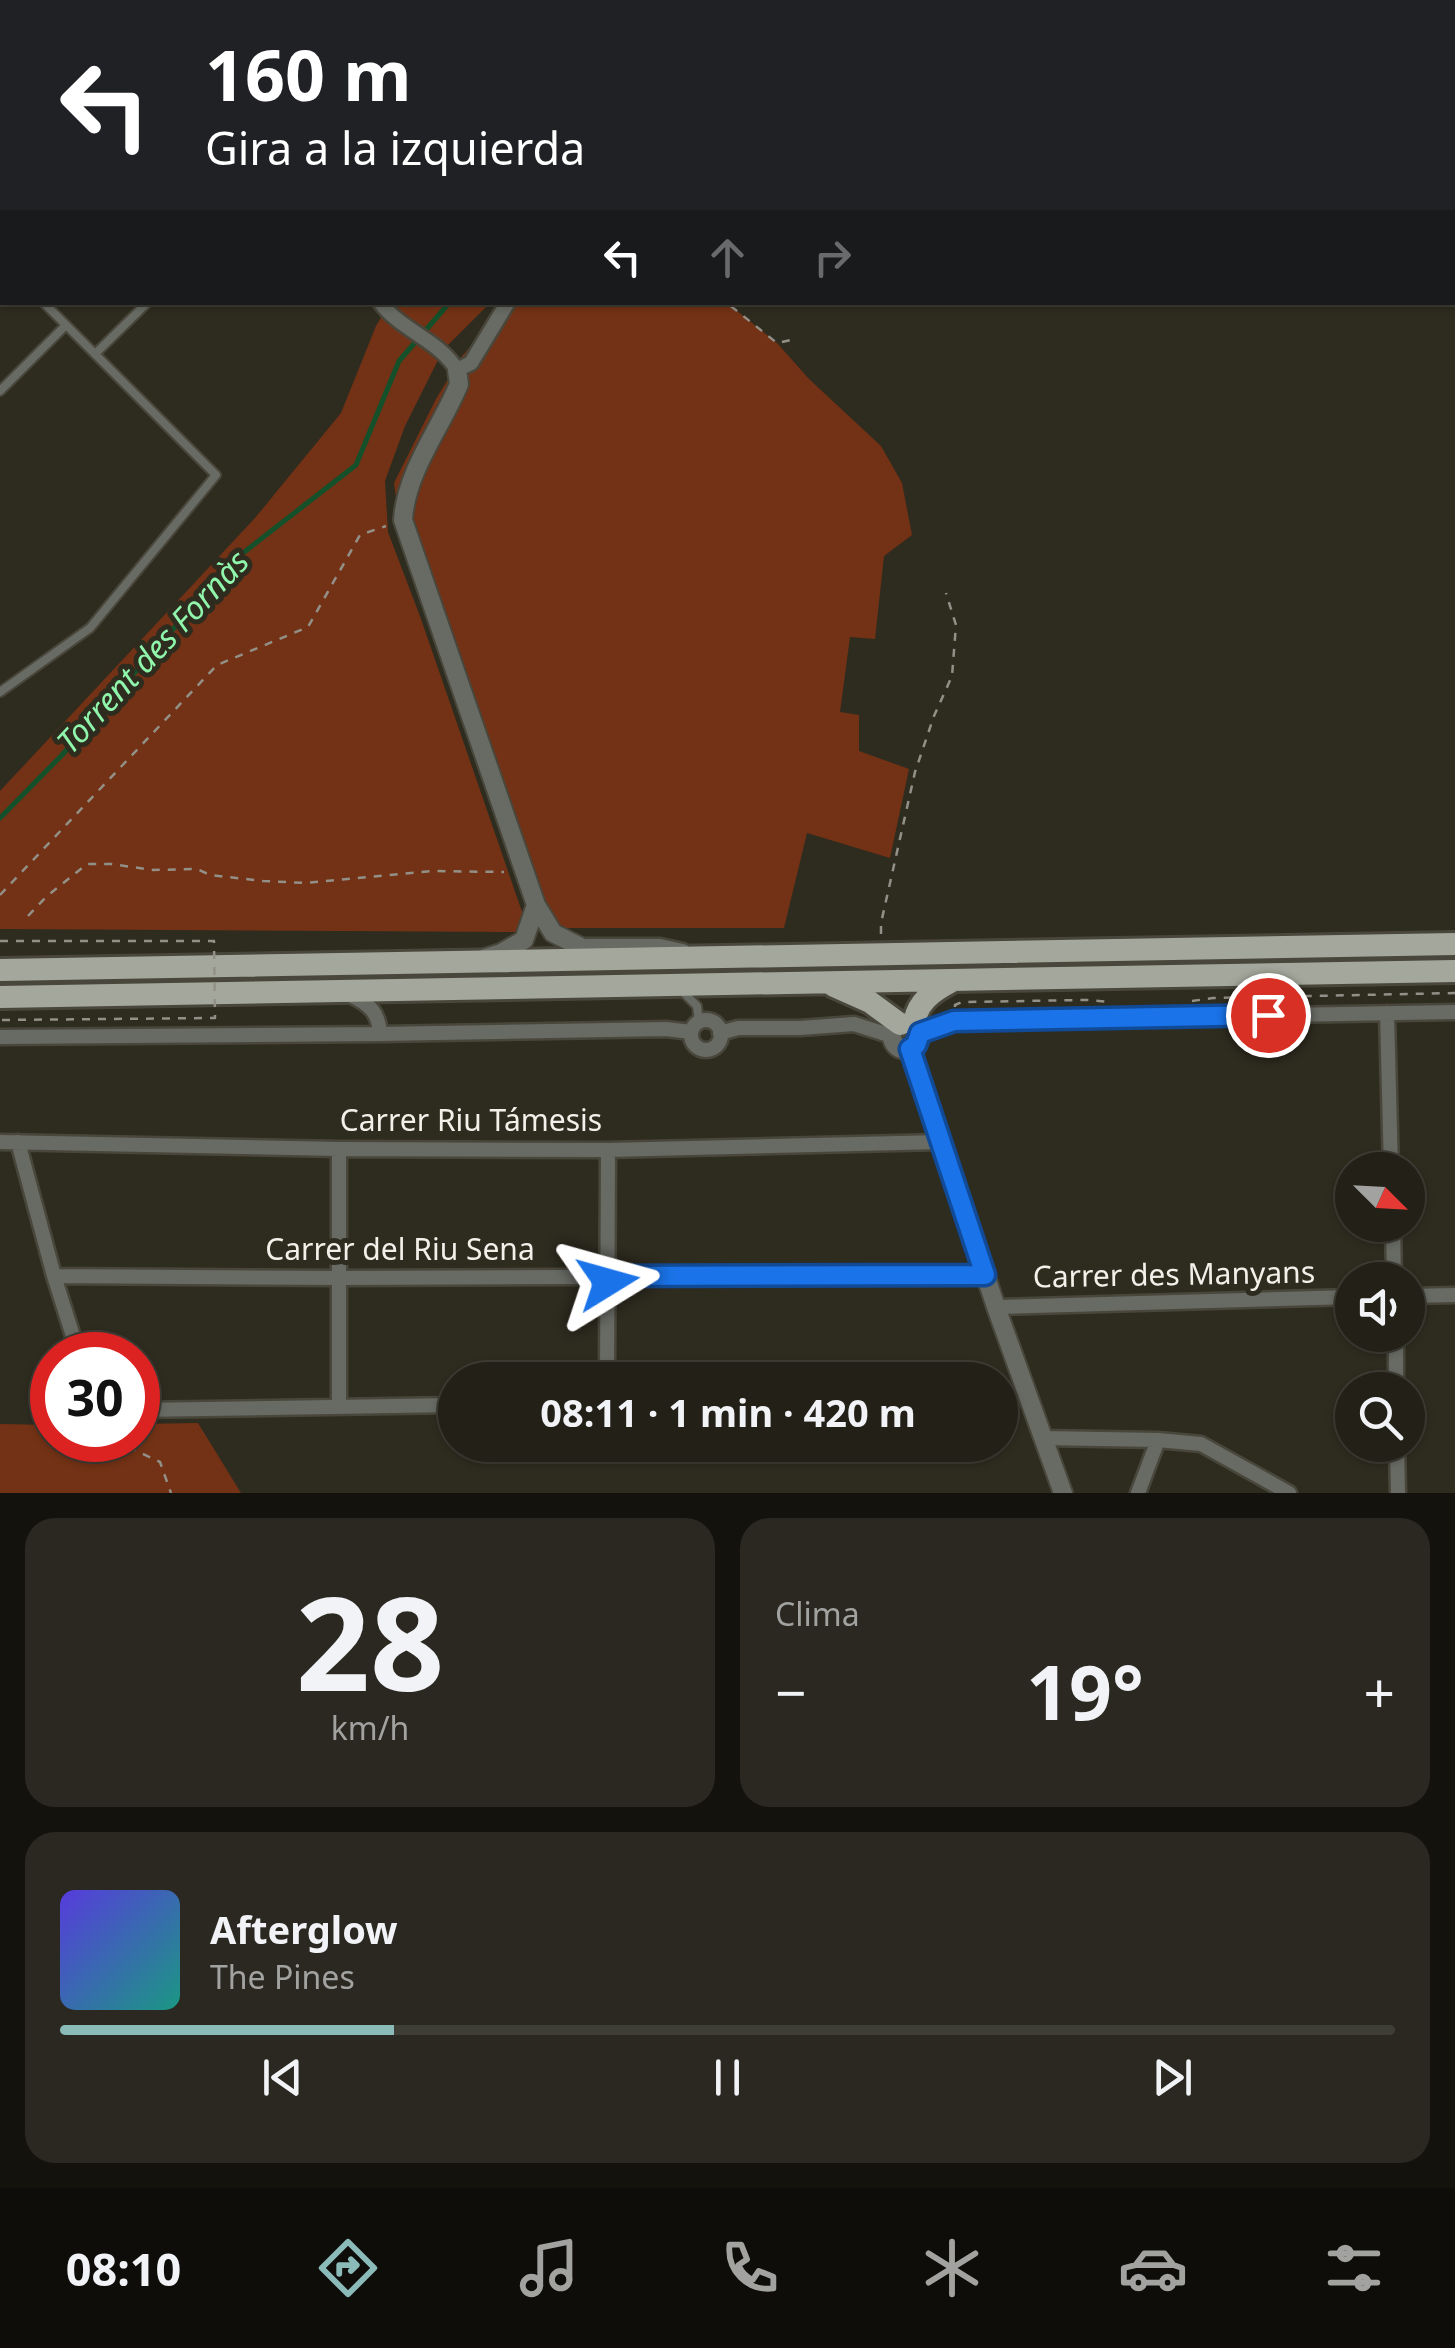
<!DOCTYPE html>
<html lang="es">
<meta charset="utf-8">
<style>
body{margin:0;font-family:"Noto Sans",sans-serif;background:#2a2820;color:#f1f3f6;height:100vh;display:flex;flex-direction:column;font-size:38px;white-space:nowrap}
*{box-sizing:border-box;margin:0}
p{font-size:32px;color:#a2a3a1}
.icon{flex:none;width:55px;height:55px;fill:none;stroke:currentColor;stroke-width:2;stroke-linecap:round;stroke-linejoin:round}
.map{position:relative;height:1493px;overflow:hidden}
.sheet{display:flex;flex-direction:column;gap:25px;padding:25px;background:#13120d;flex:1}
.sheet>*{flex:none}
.hud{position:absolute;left:0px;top:0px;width:1455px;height:305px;box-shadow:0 2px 8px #0004,0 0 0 2px #3f3e36;background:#202124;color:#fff;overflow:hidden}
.needle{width:65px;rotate:114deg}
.fabs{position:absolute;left:1335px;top:1152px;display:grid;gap:20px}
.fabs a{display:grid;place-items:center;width:90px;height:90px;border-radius:50%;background:#222017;box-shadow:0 2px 8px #0004,0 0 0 2px #3f3e36;font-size:50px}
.speed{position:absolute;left:30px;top:1332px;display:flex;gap:20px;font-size:50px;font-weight:700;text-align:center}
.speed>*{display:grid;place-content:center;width:130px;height:130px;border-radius:50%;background:#222017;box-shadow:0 2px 8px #0004,0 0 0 2px #3f3e36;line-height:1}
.speed .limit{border:15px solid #d22;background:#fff;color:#111}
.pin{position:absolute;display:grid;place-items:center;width:85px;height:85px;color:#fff;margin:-42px;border:5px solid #fff;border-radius:50%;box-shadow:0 2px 10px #0007}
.me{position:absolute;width:110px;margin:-55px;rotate:82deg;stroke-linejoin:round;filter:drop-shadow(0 0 8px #0008)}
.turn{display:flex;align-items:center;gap:35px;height:210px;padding:0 40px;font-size:45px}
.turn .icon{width:130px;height:130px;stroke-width:2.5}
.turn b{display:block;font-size:70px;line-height:85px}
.lanes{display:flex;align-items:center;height:95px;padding:0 40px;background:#0003;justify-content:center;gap:50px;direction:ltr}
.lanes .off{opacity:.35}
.big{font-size:75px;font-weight:700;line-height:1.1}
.sheet .card{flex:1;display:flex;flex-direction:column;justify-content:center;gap:15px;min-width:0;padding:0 35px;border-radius:30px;background:#2a2820}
.sheet .dial{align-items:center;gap:0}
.dial b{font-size:130px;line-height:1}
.song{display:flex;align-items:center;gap:30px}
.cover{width:120px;height:120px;border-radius:15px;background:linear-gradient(135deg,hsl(250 70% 55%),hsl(170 70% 35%))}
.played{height:10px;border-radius:5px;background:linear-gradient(90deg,#8bbbb9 25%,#3f3e36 25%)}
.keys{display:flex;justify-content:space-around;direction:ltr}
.heat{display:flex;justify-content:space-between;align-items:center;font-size:55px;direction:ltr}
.sheet .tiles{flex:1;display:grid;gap:25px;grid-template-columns:1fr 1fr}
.card:last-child{grid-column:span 2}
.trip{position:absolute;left:438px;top:1362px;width:580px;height:100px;border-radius:50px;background:#222017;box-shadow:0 2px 8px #0004,0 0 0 2px #3f3e36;font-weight:700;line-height:100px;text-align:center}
.dock{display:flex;height:160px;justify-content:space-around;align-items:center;background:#0e0d09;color:#a2a3a1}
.dock .icon{width:70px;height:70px}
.dock .current{color:#8bbbb9}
.dock b{font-size:45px;color:#f1f3f6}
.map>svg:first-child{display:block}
</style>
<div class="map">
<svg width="1455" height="1493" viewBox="0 0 1455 1493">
<rect width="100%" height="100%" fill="#2e2b1f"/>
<!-- green -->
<path fill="#733215" d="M699 302 732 307 777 343 809 379 881 446 902 483 912 535 884 556 875 639 850 637 840 712 859 715V751L909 769 890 858 807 833 784 928H552L399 520 394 483 436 399 462 356 511 303Z
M390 303H490L443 350 405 426 385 481 388 532 421 619 529 932 0 929V791L255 518 341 413 376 326Z
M198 1423 241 1493H0V1424L52 1425V1440H138V1424Z"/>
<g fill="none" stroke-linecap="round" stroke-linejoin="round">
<!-- stream -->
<path stroke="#14502a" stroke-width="5" d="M713 2 715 0
M0 818 62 755 234 560 356 465 399 361 450 302"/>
<!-- service casing -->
<g stroke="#49473b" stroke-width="12">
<path id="service" d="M28 0 31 2
M0 131 2 128
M0 188 2 186
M0 260 2 262
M95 354 148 302
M0 391 66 325
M0 692 90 628 216 475 43 302
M681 990 697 1006 699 1022"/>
</g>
<!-- minor casing -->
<g stroke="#49473b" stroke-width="19">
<path id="minor" d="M127 0 130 2
M785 2 789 0
M380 302C400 330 439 340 457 370L471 363 508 302
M579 946H660L683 951
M350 995C370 1004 379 1013 380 1034
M1387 1013 1391 1170
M691 1035a15 15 0 1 1 30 0a15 15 0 1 1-30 0Z
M720 1033 738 1028H800L854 1024 892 1036
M920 1033 954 1021 1455 1012
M0 1037 380 1034 666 1029 691 1032
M0 1142 339 1149 608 1150 941 1142
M18 1142 54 1276 79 1355
M339 1149V1406
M1393 1225 1394 1280
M54 1276 339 1278 985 1275
M1408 1296 1455 1295
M996 1307 1352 1297
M1396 1335V1390
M607 1380 608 1150
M138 1410 455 1405
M1044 1438 1158 1440 1201 1444 1289 1493
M1397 1445 1398 1493
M1138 1493 1158 1440"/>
</g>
<!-- tertiary casing -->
<g stroke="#49473b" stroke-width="22">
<path id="tertiary" d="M457 370 459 384C441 428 406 471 403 520L536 905 553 933 579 946
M485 958 501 953 524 940 536 905
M892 1036a14 14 0 1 1 28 0a14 14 0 1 1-28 0Z
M910 1049 996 1307 1063 1493"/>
</g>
<!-- primary casing -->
<g stroke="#49473b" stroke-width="28">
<path id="primary" d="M0 970 1455 944
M834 986 870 1002 900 1024
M0 997 1455 971
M914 1025C916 1002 933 991 952 981"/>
</g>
<!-- path -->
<path stroke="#939087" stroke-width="2.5" stroke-dasharray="8 8" stroke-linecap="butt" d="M699 302 732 307 777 343 796 339
M0 895 217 665 308 627 360 535 386 526
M28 916 46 897 87 864H111L153 870 197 869 210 875 263 881 305 883 432 871 504 872
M881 934V923L915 772 934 716 952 676 956 625 946 593
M1192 1001 1213 998 1455 993
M955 1007V1005L962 1002 1087 1000 1109 1002
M114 1440 160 1462 171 1493"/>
<!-- service -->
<use href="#service" stroke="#686a64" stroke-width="8"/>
<!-- minor -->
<use href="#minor" stroke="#686a64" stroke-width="14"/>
<!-- tertiary -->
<use href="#tertiary" stroke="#686a64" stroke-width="18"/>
<!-- primary -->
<use href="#primary" stroke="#a4a89c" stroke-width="22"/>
<!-- path-bridge -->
<path stroke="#939087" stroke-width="2.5" stroke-dasharray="8 8" stroke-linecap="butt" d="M0 941H214L215 1018 0 1020"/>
</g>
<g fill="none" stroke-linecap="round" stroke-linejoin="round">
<!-- route casing -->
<g stroke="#114b97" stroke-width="25">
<path id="route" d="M608 1282V1276L985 1275 910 1049 916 1045 920 1033 954 1021 1268 1015"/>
</g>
<!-- route -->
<use href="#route" stroke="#1a73e8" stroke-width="18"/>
</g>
<g text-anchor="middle" stroke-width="10" stroke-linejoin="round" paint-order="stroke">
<!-- street labels -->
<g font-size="30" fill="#f2f0e9" stroke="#2e2b1f">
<text x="471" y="1131">Carrer Riu Támesis</text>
<text x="400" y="1260">Carrer del Riu Sena</text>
<text transform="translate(1174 1275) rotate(-1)" y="10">Carrer des Manyans</text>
</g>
<!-- water labels -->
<g font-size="32" font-style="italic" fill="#90f6ac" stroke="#2e2b1f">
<text transform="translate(153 652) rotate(-47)" y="11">Torrent des Fornàs</text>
</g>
</g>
</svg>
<div class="fabs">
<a><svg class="needle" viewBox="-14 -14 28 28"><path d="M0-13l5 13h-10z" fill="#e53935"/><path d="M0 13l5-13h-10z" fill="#a2a3a1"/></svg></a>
<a><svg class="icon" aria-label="sound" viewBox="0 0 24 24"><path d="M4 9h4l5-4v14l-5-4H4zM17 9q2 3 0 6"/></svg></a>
<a><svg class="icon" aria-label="search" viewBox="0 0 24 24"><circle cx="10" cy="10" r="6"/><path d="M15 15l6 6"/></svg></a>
</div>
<div class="speed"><div class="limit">30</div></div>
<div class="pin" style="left:1268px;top:1015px;background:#d93025"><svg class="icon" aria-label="arrive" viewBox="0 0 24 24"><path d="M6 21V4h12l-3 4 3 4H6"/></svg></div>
<svg class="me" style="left:608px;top:1282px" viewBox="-20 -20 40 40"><path d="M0-17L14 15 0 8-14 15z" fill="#1a73e8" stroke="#fff" stroke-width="4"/></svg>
<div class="trip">08:11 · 1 min · 420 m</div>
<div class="hud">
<div class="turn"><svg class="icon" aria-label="left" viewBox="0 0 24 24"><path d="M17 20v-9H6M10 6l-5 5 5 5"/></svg><div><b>160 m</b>Gira a la izquierda</div></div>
<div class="lanes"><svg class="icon" aria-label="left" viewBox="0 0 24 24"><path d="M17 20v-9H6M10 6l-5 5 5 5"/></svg><svg class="icon off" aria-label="ahead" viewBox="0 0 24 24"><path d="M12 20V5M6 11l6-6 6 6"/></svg><svg class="icon off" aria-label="right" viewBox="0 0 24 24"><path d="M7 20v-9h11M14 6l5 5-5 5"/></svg></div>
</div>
</div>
<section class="sheet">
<div class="tiles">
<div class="card dial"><b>28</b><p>km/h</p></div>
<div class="card"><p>Clima</p>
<div class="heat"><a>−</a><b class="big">19°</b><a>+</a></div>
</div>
<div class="card">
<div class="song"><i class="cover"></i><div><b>Afterglow</b><p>The Pines</p></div></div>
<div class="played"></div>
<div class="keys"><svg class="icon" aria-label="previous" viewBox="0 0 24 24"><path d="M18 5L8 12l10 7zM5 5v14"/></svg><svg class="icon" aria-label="pause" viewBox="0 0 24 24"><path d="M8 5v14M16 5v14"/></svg><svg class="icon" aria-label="next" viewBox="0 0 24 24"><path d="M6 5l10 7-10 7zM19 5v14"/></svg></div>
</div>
</div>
</section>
<nav class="dock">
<b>08:10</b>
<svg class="icon current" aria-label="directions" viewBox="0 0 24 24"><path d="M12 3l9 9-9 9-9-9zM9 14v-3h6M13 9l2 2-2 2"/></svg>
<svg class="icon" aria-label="music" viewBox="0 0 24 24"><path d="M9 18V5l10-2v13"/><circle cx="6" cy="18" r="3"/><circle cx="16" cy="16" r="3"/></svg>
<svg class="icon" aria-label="phone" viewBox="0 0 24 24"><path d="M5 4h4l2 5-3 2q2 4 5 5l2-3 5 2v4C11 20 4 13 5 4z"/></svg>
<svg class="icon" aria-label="climate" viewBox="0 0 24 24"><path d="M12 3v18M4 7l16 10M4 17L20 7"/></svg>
<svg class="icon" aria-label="car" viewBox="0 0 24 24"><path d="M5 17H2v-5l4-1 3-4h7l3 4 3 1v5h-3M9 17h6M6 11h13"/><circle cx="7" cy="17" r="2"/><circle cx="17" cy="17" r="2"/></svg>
<svg class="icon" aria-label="filters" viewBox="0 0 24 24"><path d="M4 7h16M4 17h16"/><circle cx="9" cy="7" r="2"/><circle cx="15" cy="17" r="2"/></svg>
</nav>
